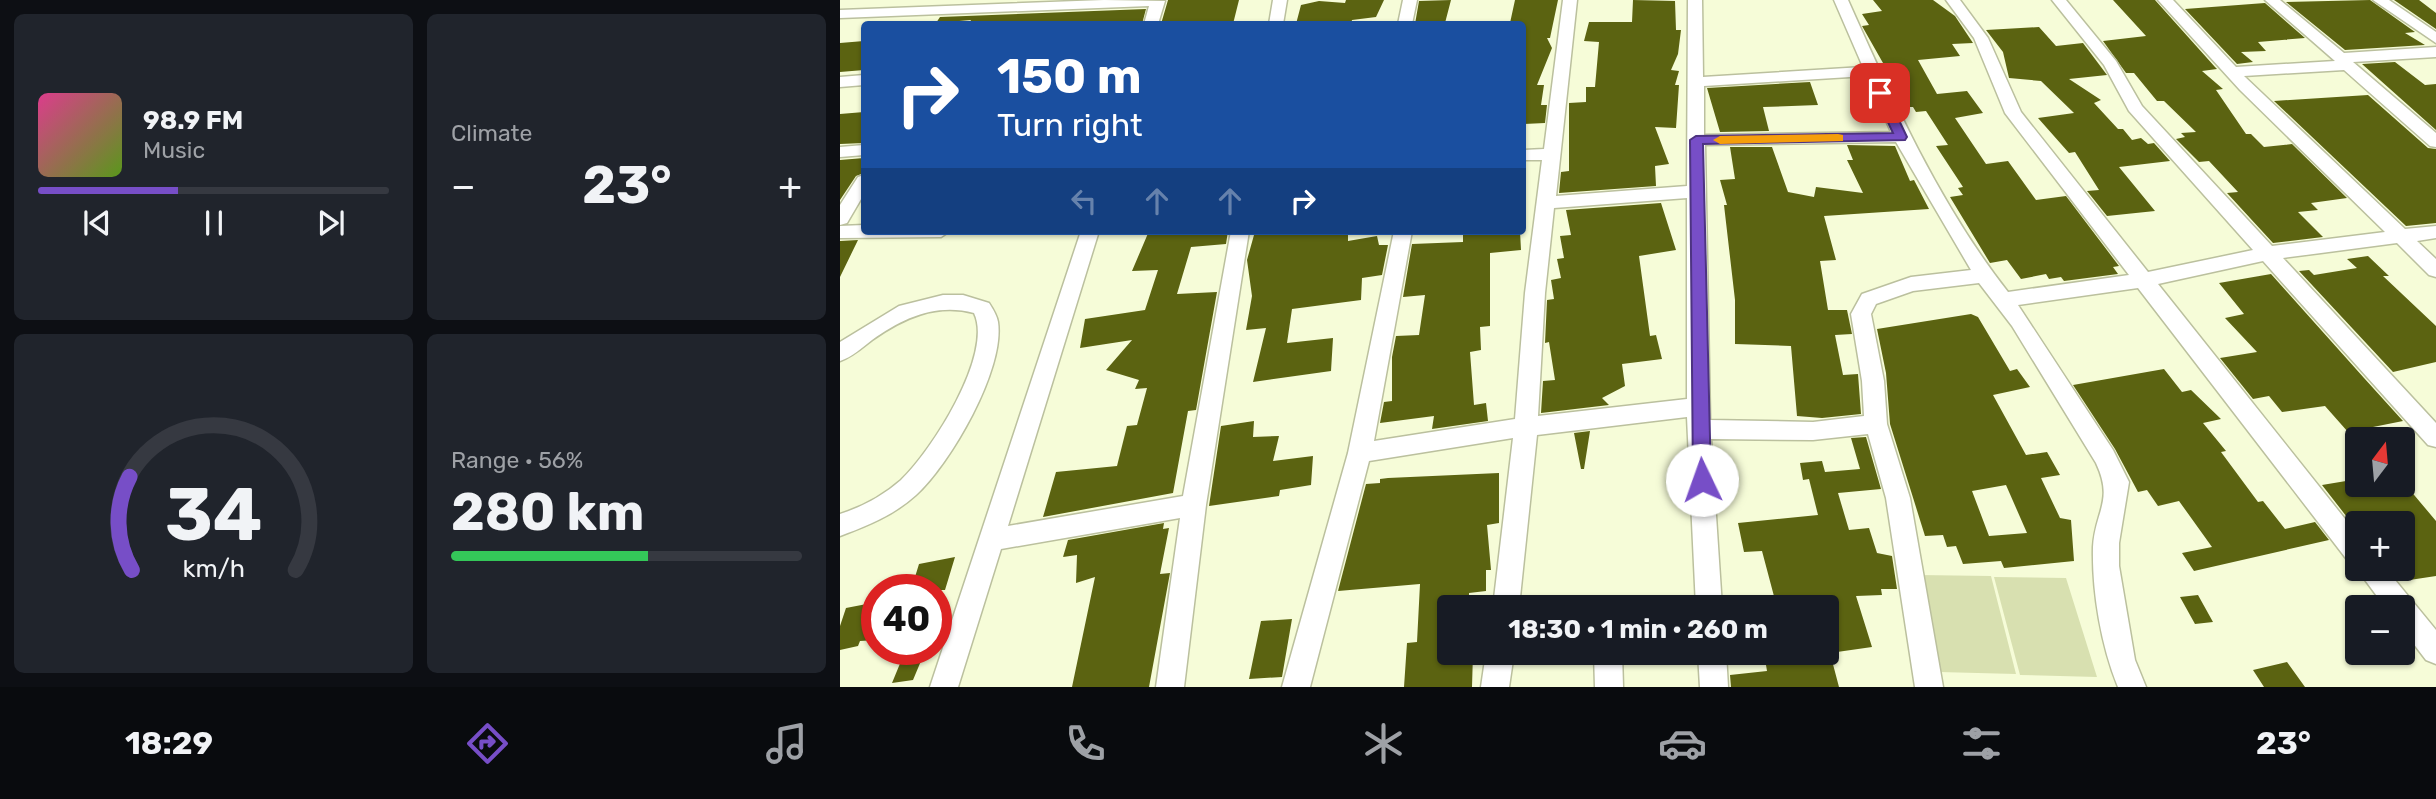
<!DOCTYPE html>
<meta charset="utf-8">
<style>
body{margin:0;font-family:Rubik,sans-serif;background:#20242c;color:#f1f3f6;height:100vh;display:flex;flex-direction:column;font-size:26px;white-space:nowrap}
*{box-sizing:border-box;margin:0}
p{font-size:23px;color:#9ea1a6}
.icon{flex:none;width:38px;height:38px;fill:none;stroke:currentColor;stroke-width:2;stroke-linecap:round;stroke-linejoin:round}
.map{position:relative;flex:1;overflow:hidden}
.drawer{display:flex;flex-direction:column;gap:14px;padding:14px;background:#0d0f14;width:840px}
.drawer>*{flex:none}
.top-card{position:absolute;left:21px;top:21px;width:665px;height:214px;border-radius:7px;box-shadow:0 2px 5px #0004;background:#1a4fa0;color:#fff;overflow:hidden}
.needle{width:46px;rotate:16deg}
.tools{position:absolute;left:1505px;top:427px;display:grid;gap:14px}
.tools a{display:grid;place-items:center;width:70px;height:70px;border-radius:7px;background:#171b24;box-shadow:0 2px 5px #0004;font-size:35px}
.speed{position:absolute;left:21px;top:574px;display:flex;gap:14px;font-size:35px;font-weight:700;text-align:center}
.speed>*{display:grid;place-content:center;width:91px;height:91px;border-radius:50%;background:#171b24;box-shadow:0 2px 5px #0004;line-height:1}
.speed .limit{border:10px solid #d22;background:#fff;color:#111}
.pin{position:absolute;display:grid;place-items:center;width:60px;height:60px;color:#fff;margin:-30px;border-radius:14px;box-shadow:0 4px 10px #0006}
.me{position:absolute;width:77px;margin:-38px;rotate:357deg;stroke-linejoin:round;filter:drop-shadow(0 0 5px #0008)}
.turn{display:flex;align-items:center;gap:24px;height:147px;padding:0 21px;font-size:32px}
.turn .icon{width:91px;height:91px;stroke-width:2.5}
.turn b{display:block;font-size:49px;line-height:60px}
.lanes{display:flex;align-items:center;height:66px;padding:0 21px;background:#0003;justify-content:center;gap:35px;direction:ltr}
.lanes .off{opacity:.35}
.big{font-size:52px;font-weight:700;line-height:1.1}
.drawer .widget{flex:1;display:flex;flex-direction:column;justify-content:center;gap:10px;min-width:0;padding:0 24px;border-radius:10px;background:#20242c}
.drawer .dial{align-items:center;gap:0}
.dial svg{height:182px;overflow:visible;fill:none;stroke:#363941;stroke-width:7;stroke-linecap:round;text-anchor:middle}
.dial text{fill:#f1f3f6;stroke:none}
.song{display:flex;align-items:center;gap:21px}
.cover{width:84px;height:84px;border-radius:10px;background:linear-gradient(135deg,hsl(330 70% 55%),hsl(90 70% 35%))}
.played{height:7px;border-radius:4px;background:linear-gradient(90deg,#774ec7 40%,#363941 40%)}
.keys{display:flex;justify-content:space-around;direction:ltr}
.heat{display:flex;justify-content:space-between;align-items:center;font-size:38px;direction:ltr}
.charge{height:10px;border-radius:5px;background:linear-gradient(90deg,#34c759 56%,#363941 0)}
.drawer .tiles{flex:1;display:grid;gap:14px;grid-template-columns:repeat(2,1fr)}
.trip{position:absolute;left:597px;top:595px;width:402px;height:70px;border-radius:7px;background:#171b24;box-shadow:0 2px 5px #0004;font-weight:700;line-height:70px;text-align:center}
.menu{display:flex;height:112px;justify-content:space-around;align-items:center;background:#090b0e;color:#9ea1a6}
.menu .icon{width:49px;height:49px}
.menu .on{color:#774ec7}
.menu b{font-size:32px;color:#f1f3f6}
main{display:flex;flex:1;min-height:0}
.map>svg:first-child{display:block}
</style>
<main>
<section class="drawer">
<div class="tiles">
<div class="widget">
<div class="song"><i class="cover"></i><div><b>98.9 FM</b><p>Music</p></div></div>
<div class="played"></div>
<div class="keys"><svg class="icon" aria-label="previous" viewBox="0 0 24 24"><path d="M18 5L8 12l10 7zM5 5v14"/></svg><svg class="icon" aria-label="pause" viewBox="0 0 24 24"><path d="M8 5v14M16 5v14"/></svg><svg class="icon" aria-label="next" viewBox="0 0 24 24"><path d="M6 5l10 7-10 7zM19 5v14"/></svg></div>
</div>
<div class="widget"><p>Climate</p>
<div class="heat"><a>−</a><b class="big">23°</b><a>+</a></div>
</div>
<div class="widget dial"><svg viewBox="0 0 100 80">
<path d="M14 69A42 42 0 1 1 86 69"/>
<path d="M14 69A42 42 0 0 1 13 28" stroke="#774ec7"/>
<text x="50" y="56" font-size="32" font-weight="700">34</text>
<text x="50" y="72" font-size="11">km/h</text>
</svg></div>
<div class="widget"><p>Range · 56%</p><b class="big">280 km</b><div class="charge"></div></div>
</div>
</section>
<div class="map">
<svg width="1596" height="687" viewBox="0 0 1596 687">
<rect width="100%" height="100%" fill="#f6fcd8"/>
<!-- green -->
<path fill="#d8e0b0" d="M1079 575 1151 576 1176 674 1099 672Z
M1154 577 1226 578 1257 677 1180 675Z"/>
<!-- building -->
<path fill="#5b6311" fill-rule="evenodd" d="M328 0H399L393 24H321Z
M506 0H544L536 17 512 20 511 24H456L461 5 479 1 505 3Z
M611 0 605 23 575 24 579 1Z
M675 0H718L710 38H707L712 48 697 85H704L701 105H707L705 123 682 124V23H670Z
M793 0 835 1 836 30H841L838 54 831 70 839 71 835 85H839L836 128 815 127 829 164 815 166 816 186 719 193 721 172 729 171V103L746 102V87H755L759 42 744 41 749 22H792Z
M1033 0H1093L1115 16 1133 43 1112 44 1120 56 1078 60 1097 94 1127 91 1143 113 1115 118 1146 164 1168 161 1196 200 1226 196 1279 266 1273 267 1278 274 1224 281 1221 277 1209 279 1206 274 1181 279 1167 260 1150 263 1110 197 1123 195 1118 188 1123 187 1096 146 1108 145 1086 111 1076 112 1073 107H1068L1022 26 1029 25 1022 14 1042 11Z
M1273 0H1315L1375 67 1377 69 1362 71 1383 89 1376 90 1406 134H1411L1424 147 1452 144 1507 198 1471 203 1478 210 1458 212 1483 237 1433 243 1387 193 1398 192 1369 161 1359 162 1336 139 1345 137 1341 133 1356 132 1324 101H1317L1294 73H1286L1263 41 1306 36Z
M1530 0 1575 32 1565 33 1585 45 1505 50 1446 2Z
M1554 0H1579L1596 13V29Z
M1425 3 1465 38 1418 42 1426 51 1401 52 1413 62 1397 64 1345 9Z
M306 9 302 24H154L156 21 129 24 131 20 96 23 100 17Z
M1199 27 1216 46 1243 43 1267 75 1229 79 1261 100 1254 103 1278 129H1283L1292 140 1301 138 1308 144 1314 143 1330 161 1279 167 1315 211 1267 216 1247 191 1259 190 1235 152 1229 153 1198 118 1234 113 1201 81 1169 78 1163 52 1146 30Z
M24 41V70L0 72V43Z
M1555 62 1585 85 1596 84V130L1522 64Z
M970 82 978 105 923 107 929 131 880 132 867 88Z
M1528 95 1588 148 1596 149V223L1566 226 1434 101Z
M24 112V143L0 144V114Z
M1007 145 1055 146 1070 181 1074 180 1089 209 984 216 996 260 980 261 988 310H1007L1012 334 995 335 1003 375 1018 374 1021 414 982 418 957 416 951 346 895 344V300L884 205H887L880 180 895 179 890 147H932L948 192 974 197 976 187 1023 193 1007 160H1013Z
M24 158V173L16 176 0 200V160Z
M821 203 836 250 799 256 810 336 816 335 822 359 782 364 785 386 762 398 769 405 701 413 703 381 715 380 709 342 705 343 707 300 714 299 711 280 721 278 717 259 724 258 720 236 731 235 726 210Z
M309 231H388L386 244 351 247 337 294 377 292 356 410 348 411 333 493 203 517 216 472 277 466 287 426 297 425 307 388 295 389 299 380 266 370 292 340 240 348 245 319 305 310 318 270 292 271Z
M431 231H508V241L537 236 539 245H548L542 275 522 278 521 300 452 309 447 343 493 338 491 371 413 382 426 328 406 330 412 296 407 260 414 235 430 234Z
M623 231H680L681 250 650 253V326L640 327 641 350 630 352 634 405 646 403 648 421 592 429 594 416 540 423 544 402 552 401V357L556 336 579 335 585 295 563 297 572 244 623 242Z
M18 240 0 277V241Z
M1528 256 1549 276H1543L1596 326V362L1553 372 1459 271 1469 270 1474 275 1517 268 1507 259Z
M1431 274 1524 378 1563 421 1508 432 1485 406 1442 412 1429 396 1413 399 1380 358 1417 352 1385 318 1404 314 1379 283Z
M1131 314 1138 317 1170 371 1177 369 1190 387 1153 395 1186 455 1207 452 1220 475 1201 478 1220 518 1231 520 1234 561 1164 568 1161 561 1123 564 1116 546 1107 547 1103 535 1085 536 1050 424 1046 373 1037 329ZM1166 485 1187 533 1149 536 1132 491Z
M1324 369 1342 392 1351 390 1381 419 1363 423 1386 451 1381 452 1418 502 1423 501 1445 529 1475 522 1489 540 1354 571 1342 553 1372 547 1339 501 1318 506 1307 490 1298 492 1275 449 1233 385Z
M414 421 413 437 439 436 433 461 473 456 471 485 440 490 439 496 369 506 381 426Z
M750 431 744 469H741L734 433Z
M1026 437 1041 489 998 493 1009 530 1029 528 1037 553 1052 556 1057 589H1041L1042 595 1016 596 1032 647 990 653 999 687H891L890 675 927 671 924 653H987V607H958L956 597 935 600 922 551 904 552 898 523 978 515 969 479 963 480 960 463 982 461 985 472 1020 469 1011 438Z
M659 473V523L647 525 651 570H646V591L629 593V607H609V653H633L632 687H564L567 643 577 642 580 584 498 591 526 484 540 483V479L548 478Z
M1506 481 1513 490 1564 483 1596 521V576L1563 581V523H1517V530L1482 485Z
M324 523 323 529 329 528 320 574 330 573 309 687H232L255 577 236 583 237 555 223 557 228 540Z
M115 557 105 590H71L79 564Z
M1358 595 1373 622 1355 624 1340 597Z
M37 602V640L20 641 18 646 0 650V626L6 608Z
M452 619 442 677 409 679 421 621Z
M66 649H86L73 680 52 683Z
M1447 662 1465 687H1424L1413 670Z"/>
<g fill="none" stroke-linecap="round" stroke-linejoin="round">
<!-- minor casing -->
<g stroke="#bbc09e" stroke-width="3">
<path id="minor" d="M264 0 325 1 318 24H304L309 6 0 18V10Z
M433 0H447L443 24H429Z
M563 0H577L572 24H558Z
M723 0H737L716 196 847 186 848 0H862L863 77 1023 67 994 0H1008C1053 101 1099 204 1168 292L1289 275 1165 113 1134 38 1106 0H1120L1148 38 1181 112 1308 272 1413 250 1289 111 1264 65 1212 0H1226L1276 61 1302 106 1432 246 1545 232 1400 90 1318 0H1333L1396 67 1495 61 1425 0H1440L1504 53 1596 47V57L1513 62 1596 133V147L1590 146 1504 70 1404 76 1565 229 1596 226V238L1577 241 1596 259V277L1589 275 1557 243 1443 258 1596 423V447L1588 445 1423 261 1318 284 1517 534V564L1508 561 1298 288 1178 305 1273 450 1289 482 1279 543V566L1295 660 1306 687H1278C1261 645 1252 592 1253 547 1255 511 1274 501 1256 463L1172 326 1139 283 1073 291 1036 304 1031 314 1044 381 1047 424 1070 498 1103 687H1075L1046 498 1028 434 973 440 871 439 882 607H856L847 417 697 435 679 607H653L673 438 529 461 470 687H442L508 453 554 231H572L534 441 675 419 685 293 702 160H682V150L704 149ZM1026 76 1051 132 864 135V86ZM1056 142 1131 270 1071 277 1022 294 1011 314 1022 381 1024 416 973 422 870 420 865 145ZM847 198V399L698 416 705 293 714 208Z
M1533 0H1549L1596 32V43Z
M24 75V85L0 87V77Z
M24 145V155L0 157V147Z
M24 175V194L7 223 0 225V205L18 177Z
M24 225V231H110L101 237 0 238V226Z
M241 231H259L168 526 343 496 391 231H409L366 505 344 687H316L340 518 161 549 118 687H90Z
M103 295H123L149 303C153 309 157 316 158 322 165 370 110 464 76 495 54 515 27 526 0 536V514C22 507 44 495 61 480 91 452 154 354 134 313 96 303 63 318 32 340 22 348 12 357 0 361V342L59 306Z
M1517 569H1546L1596 630V664L1586 660 1563 630V607H1545Z
M646 653H674L669 687H641Z
M754 653H782L783 687H755Z
M858 653H886L888 687H860Z"/>
</g>
<!-- minor -->
<use href="#minor" fill="#fff" fill-rule="evenodd"/>
</g>
<!-- route -->
<path fill="#774ec7" stroke="#4d3381" stroke-width="2" d="M1040 89 1046 93 1067 137 1065 140 863 144 871 480 868 485H855L853 480 850 140 856 136 1053 133 1034 93Z"/>
<!-- slow -->
<path fill="#f59e0b" d="M998 134 1003 135V141L880 144 873 140 880 136Z"/>
</svg>
<div class="tools">
<a><svg class="needle" viewBox="-14 -14 28 28"><path d="M0-13l5 13h-10z" fill="#e53935"/><path d="M0 13l5-13h-10z" fill="#9ea1a6"/></svg></a>
<a>+</a>
<a>−</a>
</div>
<div class="speed"><div class="limit">40</div></div>
<div class="pin" style="left:1040px;top:93px;background:#d93025"><svg class="icon" aria-label="arrive" viewBox="0 0 24 24"><path d="M6 21V4h12l-3 4 3 4H6"/></svg></div>
<svg class="me" style="left:862px;top:480px" viewBox="-20 -20 40 40"><circle r="19" fill="#fff"/><path d="M0-13L10 11 0 6-10 11z" fill="#774ec7"/></svg>
<div class="trip">18:30 · 1 min · 260 m</div>
<div class="top-card">
<div class="turn"><svg class="icon" aria-label="right" viewBox="0 0 24 24"><path d="M7 20v-9h11M14 6l5 5-5 5"/></svg><div><b>150 m</b>Turn right</div></div>
<div class="lanes"><svg class="icon off" aria-label="left" viewBox="0 0 24 24"><path d="M17 20v-9H6M10 6l-5 5 5 5"/></svg><svg class="icon off" aria-label="ahead" viewBox="0 0 24 24"><path d="M12 20V5M6 11l6-6 6 6"/></svg><svg class="icon off" aria-label="ahead" viewBox="0 0 24 24"><path d="M12 20V5M6 11l6-6 6 6"/></svg><svg class="icon" aria-label="right" viewBox="0 0 24 24"><path d="M7 20v-9h11M14 6l5 5-5 5"/></svg></div>
</div>
</div>
</main>
<nav class="menu">
<b>18:29</b>
<svg class="icon on" aria-label="directions" viewBox="0 0 24 24"><path d="M12 3l9 9-9 9-9-9zM9 14v-3h6M13 9l2 2-2 2"/></svg>
<svg class="icon" aria-label="music" viewBox="0 0 24 24"><path d="M9 18V5l10-2v13"/><circle cx="6" cy="18" r="3"/><circle cx="16" cy="16" r="3"/></svg>
<svg class="icon" aria-label="phone" viewBox="0 0 24 24"><path d="M5 4h4l2 5-3 2q2 4 5 5l2-3 5 2v4C11 20 4 13 5 4z"/></svg>
<svg class="icon" aria-label="climate" viewBox="0 0 24 24"><path d="M12 3v18M4 7l16 10M4 17L20 7"/></svg>
<svg class="icon" aria-label="car" viewBox="0 0 24 24"><path d="M5 17H2v-5l4-1 3-4h7l3 4 3 1v5h-3M9 17h6M6 11h13"/><circle cx="7" cy="17" r="2"/><circle cx="17" cy="17" r="2"/></svg>
<svg class="icon" aria-label="filters" viewBox="0 0 24 24"><path d="M4 7h16M4 17h16"/><circle cx="9" cy="7" r="2"/><circle cx="15" cy="17" r="2"/></svg>
<b>23°</b>
</nav>
